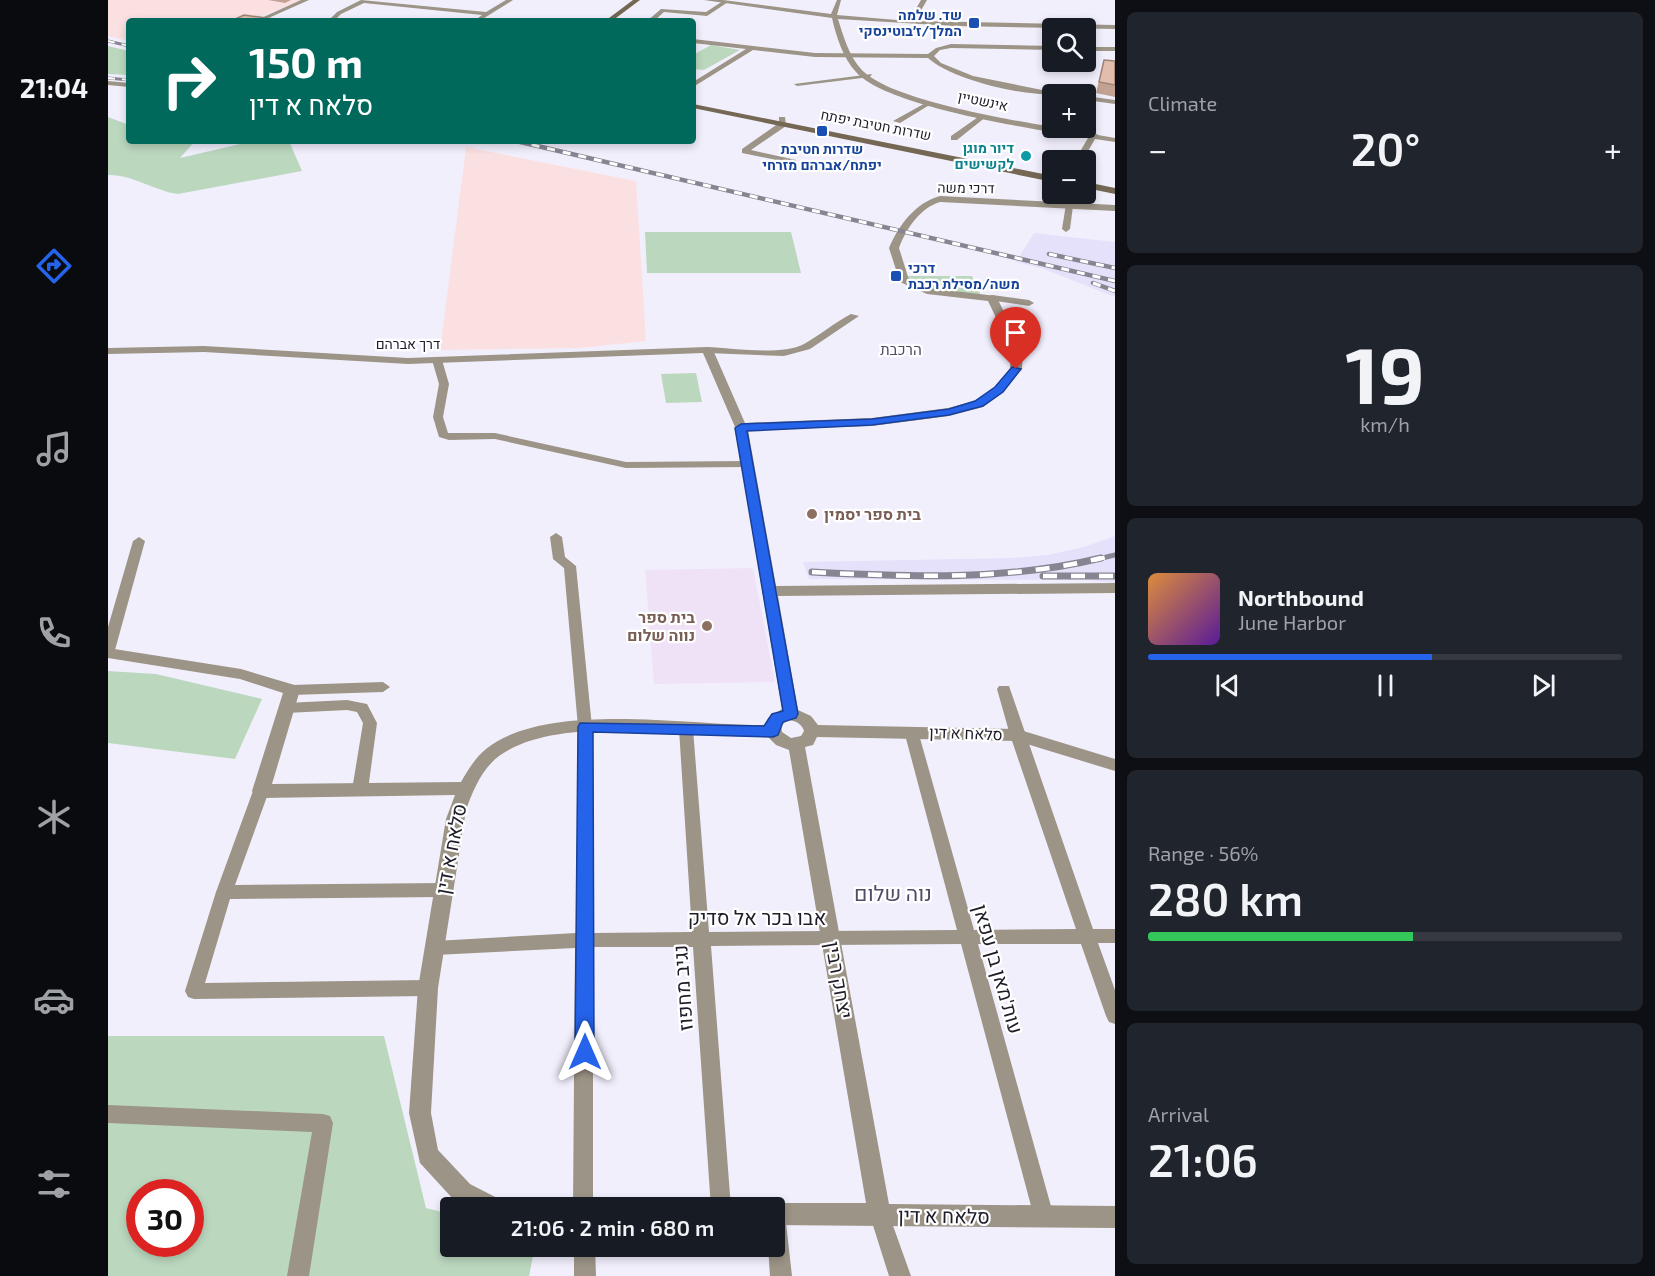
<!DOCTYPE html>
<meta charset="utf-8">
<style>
body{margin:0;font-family:"Exo 2",Heebo,sans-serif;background:#20242c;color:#f1f3f6;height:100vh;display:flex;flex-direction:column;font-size:22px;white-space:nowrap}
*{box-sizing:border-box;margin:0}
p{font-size:20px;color:#9ea1a6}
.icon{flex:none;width:33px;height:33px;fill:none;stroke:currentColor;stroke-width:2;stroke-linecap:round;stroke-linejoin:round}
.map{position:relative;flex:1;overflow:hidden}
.side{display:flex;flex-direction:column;gap:12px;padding:12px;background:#0d0f14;width:540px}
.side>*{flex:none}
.top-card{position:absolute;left:18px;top:18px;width:570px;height:126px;border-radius:6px;box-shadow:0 3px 9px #0003;background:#00695c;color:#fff;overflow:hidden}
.fabs{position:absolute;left:934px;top:18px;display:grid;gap:12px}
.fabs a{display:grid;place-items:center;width:54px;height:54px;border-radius:6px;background:#171b24;box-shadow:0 3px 9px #0003;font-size:30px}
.speed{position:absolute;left:18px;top:1179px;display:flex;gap:12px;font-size:30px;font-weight:700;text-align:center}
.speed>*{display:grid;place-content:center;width:78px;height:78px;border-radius:50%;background:#171b24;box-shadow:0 3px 9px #0003;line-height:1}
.speed .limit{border:9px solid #d22;background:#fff;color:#111}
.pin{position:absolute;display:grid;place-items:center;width:51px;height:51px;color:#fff;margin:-62px -26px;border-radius:50% 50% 50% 0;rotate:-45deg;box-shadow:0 0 6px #0007}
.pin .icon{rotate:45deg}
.me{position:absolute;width:66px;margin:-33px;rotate:0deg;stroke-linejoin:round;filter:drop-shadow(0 0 4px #0008)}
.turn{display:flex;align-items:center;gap:21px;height:126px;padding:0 24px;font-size:27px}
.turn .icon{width:78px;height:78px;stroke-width:2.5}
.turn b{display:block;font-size:42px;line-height:51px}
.big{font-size:45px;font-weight:600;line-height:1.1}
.side .card{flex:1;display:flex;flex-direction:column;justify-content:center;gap:9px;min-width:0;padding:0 21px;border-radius:9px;background:#20242c}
.side .dial{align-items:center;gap:0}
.dial b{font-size:78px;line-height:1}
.song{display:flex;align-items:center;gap:18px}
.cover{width:72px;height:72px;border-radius:9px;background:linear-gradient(135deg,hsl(30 70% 55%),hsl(270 70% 35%))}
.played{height:6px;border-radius:3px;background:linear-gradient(90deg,#2563eb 60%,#363941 60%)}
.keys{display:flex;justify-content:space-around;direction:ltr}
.heat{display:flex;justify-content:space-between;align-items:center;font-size:33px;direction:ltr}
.charge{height:9px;border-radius:4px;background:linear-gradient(90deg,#34c759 56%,#363941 0)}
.trip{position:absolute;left:332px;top:1197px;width:345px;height:60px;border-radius:6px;background:#171b24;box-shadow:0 3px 9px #0003;font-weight:600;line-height:60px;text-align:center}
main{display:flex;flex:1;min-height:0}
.menu{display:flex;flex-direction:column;width:108px;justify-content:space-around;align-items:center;background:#090b0e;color:#9ea1a6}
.menu .icon{width:42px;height:42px}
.menu .current{color:#2563eb}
.menu b{font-size:27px;color:#f1f3f6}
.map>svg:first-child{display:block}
</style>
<main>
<nav class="menu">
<b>21:04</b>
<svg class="icon current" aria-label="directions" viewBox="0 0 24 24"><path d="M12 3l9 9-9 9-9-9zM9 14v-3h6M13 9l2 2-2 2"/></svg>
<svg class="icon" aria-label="music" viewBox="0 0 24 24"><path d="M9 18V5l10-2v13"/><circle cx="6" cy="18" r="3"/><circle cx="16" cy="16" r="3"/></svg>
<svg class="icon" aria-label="phone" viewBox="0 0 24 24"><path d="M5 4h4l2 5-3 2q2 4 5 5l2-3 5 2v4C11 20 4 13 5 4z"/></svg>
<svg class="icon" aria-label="climate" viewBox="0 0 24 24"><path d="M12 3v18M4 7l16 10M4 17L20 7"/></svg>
<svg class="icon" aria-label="car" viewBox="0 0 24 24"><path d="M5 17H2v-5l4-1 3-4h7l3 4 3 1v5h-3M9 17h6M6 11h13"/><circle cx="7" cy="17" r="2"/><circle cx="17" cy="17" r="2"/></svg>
<svg class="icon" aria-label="filters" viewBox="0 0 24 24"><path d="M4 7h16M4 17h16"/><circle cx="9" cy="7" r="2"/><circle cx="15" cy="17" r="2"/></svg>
</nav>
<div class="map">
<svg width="1007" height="1276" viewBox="0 0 1007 1276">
<rect width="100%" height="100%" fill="#f2effd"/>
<!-- built -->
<path fill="#e6e1fa" d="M926 233 1007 242V297L933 268 908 262Z
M1007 536V583L980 580 701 579 695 562 904 558 939 555 976 547Z"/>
<!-- industrial -->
<path fill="#fbe0e2" d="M0 0H195L141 21H21V41L0 36Z
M358 147 528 181 538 341 473 348 332 350Z"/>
<!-- education -->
<path fill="#efe2f6" d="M645 568 667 682 546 684 537 570Z"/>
<!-- green -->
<path fill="#bbd8bf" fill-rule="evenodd" d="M603 45 632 50 596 70 585 69V55Z
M0 46 21 51V75L0 74Z
M0 117 21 125V141H87L72 158 145 141H181L194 171 70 194C47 191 23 174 0 175Z
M537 232H683L693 273H539Z
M794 276H864L874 298 811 290Z
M588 373 594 402 558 403 553 374Z
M0 671 48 674 154 699 127 759 0 743Z
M0 1036H276L318 1208 342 1214V1246L427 1247 421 1276H0ZM32 1192H82V1244H32Z"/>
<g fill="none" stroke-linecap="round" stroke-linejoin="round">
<!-- minor -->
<path fill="#9c9486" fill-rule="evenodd" d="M193 0H201L156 20 151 19Z
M253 0 378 12 398 0H405L373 20 370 18 374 15 256 3 233 14 226 21H220L229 12Z
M615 1 620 2 599 16 556 12 546 21H539L553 9 598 12Z
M585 39 707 53 820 54 828 48 843 44 945 46V50L843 48 832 50 826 56 833 63 865 76 954 94C923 98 845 81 820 58L707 57 645 50 585 87V82L638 49 585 43Z
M978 47H1007V51H978Z
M764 74 762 77 689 86 686 84Z
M0 81 21 83V87L0 85Z
M978 96 1007 100V104L978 100Z
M821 101 823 104 792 123 785 121Z
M873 115 879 116 849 140H843V136Z
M671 117H677L678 126 643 150 688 160V164L634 153V149L671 123Z
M958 204 965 206 962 229 958 232 954 229Z
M884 295 921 300 926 303 921 306 881 300V296Z
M743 314 751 316 702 349 676 356 599 353 594 350 599 347C625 348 673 356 696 344 712 335 726 323 743 314Z
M329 357 334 360 341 384 335 417 340 433H387L518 462 639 461 645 464 639 467 518 468 387 439 341 440 331 437 325 417 331 384 324 360Z
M448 533 454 537 457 557 468 566 484 727 485 933 584 932 571 729 573 725H583L585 729 601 932 849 930 796 731 798 727H808L810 731 866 930 968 929 902 735 889 689 891 686H901L985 929H1007V943H990L1007 990V1024L1001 1022 998 1016 973 944H870L946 1217 943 1224 936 1227 929 1224 926 1217 853 944 603 946 623 1208H603L585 947H485V1208H465L467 948 327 955 321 953 318 948 321 943 327 941 468 933 470 727 456 568 445 559 442 537Z
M31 537 37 541 7 650 0 655V627L25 541Z
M275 682 282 687 275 692 184 695 177 690 184 685Z
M239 700 259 704 269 723 260 790 257 794 252 796 247 794 244 790 255 723 249 712 239 710 178 713 173 712 171 708 173 704 178 703Z
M153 785 158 787 161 791 127 885 335 883 341 885 343 890 341 895 335 897 122 899 97 983 320 980 326 982 329 988 326 994 320 996 86 999 80 997 77 991 108 892 145 791 148 787Z
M0 1105 215 1114 222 1116 225 1123 201 1276H179L204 1132 0 1123Z
M667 1204 674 1207 677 1214 684 1276H662L660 1246H666V1208H659Z
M772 1206 779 1209 803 1276H781L762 1216 765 1209Z
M466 1246H487L488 1276H466Z"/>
<!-- tertiary -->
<path fill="#9c9486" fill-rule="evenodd" d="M596 0H615L723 14 729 0H733L729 15 801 21 813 0H819L807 21 1007 25V29L846 26 730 19C735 35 741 56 753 69 784 104 934 125 982 133L986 132 990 135 1007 138V142L987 139 975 160H967L980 138C930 130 778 107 748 72 735 58 728 36 724 18Z
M832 196 1007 205V211L832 202C812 208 798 229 791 248L801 280 821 288 888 296 915 349 914 369 895 392 875 407 841 416 764 426 640 430 668 586 1007 583V593L670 596 690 710 703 716 710 725 909 729 1007 759V771L909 741 709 737 705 745 697 747 781 1204 1007 1206V1228L666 1225V1208H657L666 1203H758L681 750 668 745 660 737C587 738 452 712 391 756 374 769 365 790 358 810L330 988 323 1113 330 1150 362 1184 393 1200 396 1208H360L346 1200 312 1163 301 1113 310 988 338 819 347 795 153 798 147 796 144 791 175 693 132 679 0 658V648L133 669 190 686 192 690 164 784 353 782C360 770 367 758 378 749 439 700 582 726 657 725L660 718 674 709 627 427 595 353 300 364 96 352 0 354V348L96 346 300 358 599 347 605 350 637 423 764 418 840 408 867 401 887 388 902 369 903 349 880 301 819 294 792 282 781 248C791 225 807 203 832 196ZM681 720C688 721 694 724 696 731L693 736 683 738 674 732 673 725Z"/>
<!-- secondary -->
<path fill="#746854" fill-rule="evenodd" d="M525 0H532L504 21H497Z
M585 104 945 176V182L585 108Z
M978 182 1007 188V194L978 188Z"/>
<!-- rail-far3 casing -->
<g stroke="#888592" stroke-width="3">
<path id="rail-far3" d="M0 41 21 46
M0 78 21 80"/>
</g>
<!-- rail-far2 casing -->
<g stroke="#888592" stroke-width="4.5">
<path id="rail-far2" d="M408 141 1007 281
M941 254 1007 268
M985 283 1007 291"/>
</g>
<!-- rail-far1 casing -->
<g stroke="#888592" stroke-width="5">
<path id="rail-far1" d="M986 560 1007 555"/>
</g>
<!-- rail casing -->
<g stroke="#888592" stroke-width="7">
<path id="rail" d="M704 572C801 577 898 581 993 558
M935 576H1007"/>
</g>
<!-- rail-far3 -->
<use href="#rail-far3" stroke="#fff" stroke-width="2" stroke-dasharray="7" stroke-linecap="butt"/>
<!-- rail-far2 -->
<use href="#rail-far2" stroke="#fff" stroke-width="3" stroke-dasharray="8" stroke-linecap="butt"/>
<!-- rail-far1 -->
<use href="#rail-far1" stroke="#fff" stroke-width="4" stroke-dasharray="11" stroke-linecap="butt"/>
<!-- rail -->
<use href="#rail" stroke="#fff" stroke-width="4.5" stroke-dasharray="14" stroke-linecap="butt"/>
</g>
<!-- wall -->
<path fill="#c2a393" d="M160 0H183L177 3Z
M996 60 1007 61V97L988 93Z"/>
<!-- building -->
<path fill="#e2bdab" stroke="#9e8478" stroke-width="1.5" d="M136 15 180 21H123Z
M996 60 1007 61V85L991 82Z"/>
<!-- route -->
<path fill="#2563eb" stroke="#184099" stroke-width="1.5" d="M904 367 913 369 895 392 875 406 841 415 764 425 639 431 690 714 688 718 675 722 670 735 665 737 485 732 486 1052 483 1058 477 1060 470 1058 467 1052 470 727 472 723 656 726 664 714 675 711 627 428 633 424 764 419 841 409 867 401 887 387Z"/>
<!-- markers -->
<g fill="#1a4fb4" stroke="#fff" stroke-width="2">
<rect x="860" y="17" width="12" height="12" rx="3"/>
<rect x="708" y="125" width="12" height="12" rx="3"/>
<rect x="782" y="270" width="12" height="12" rx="3"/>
</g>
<circle fill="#0f9aa8" stroke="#fff" stroke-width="2" cx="918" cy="156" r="6"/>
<g fill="#8d6e63" stroke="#fff" stroke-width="2">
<circle cx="704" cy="514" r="6"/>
<circle cx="599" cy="626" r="6"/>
</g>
<g text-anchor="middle" stroke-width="4.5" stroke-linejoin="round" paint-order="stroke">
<!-- far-transit labels -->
<g font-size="14" font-weight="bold" fill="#164399" stroke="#fff" text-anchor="end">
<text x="854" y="20">שד. שלמה<tspan x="854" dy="16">המלך/ז׳בוטינסקי</tspan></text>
<text x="714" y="154" text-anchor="middle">שדרות חטיבת<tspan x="714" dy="16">יפתח/אברהם מזרחי</tspan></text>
<text x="800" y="273" text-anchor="start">דרכי<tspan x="800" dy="16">משה/מסילת רכבת</tspan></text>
</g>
<!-- far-street labels -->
<g font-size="14" fill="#1f1c29" stroke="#fff">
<text transform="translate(875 101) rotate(12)" y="5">אינשטיין</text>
<text transform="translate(768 125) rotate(11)" y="5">שדרות חטיבת יפתח</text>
<text transform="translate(858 188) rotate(1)" y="5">דרכי משה</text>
<text x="300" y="349">דרך אברהם</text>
</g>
<!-- far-culture labels -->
<g font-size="14" font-weight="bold" fill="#0d838f" stroke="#fff" text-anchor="end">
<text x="906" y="153">דיור מוגן<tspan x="906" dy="16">לקשישים</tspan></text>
</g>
<!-- far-neighbourhood labels -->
<g font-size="15" fill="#504b67" stroke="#fff">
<text x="793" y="355">הרכבת</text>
</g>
<!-- education labels -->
<g font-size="16" font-weight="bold" fill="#785e54" stroke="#fff" text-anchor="start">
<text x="716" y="520">בית ספר יסמין</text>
<text x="587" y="623" text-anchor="end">בית ספר<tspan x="587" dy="18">נווה שלום</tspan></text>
</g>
<!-- street labels -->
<g font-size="16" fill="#1f1c29" stroke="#fff">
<text transform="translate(858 733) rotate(2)" y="6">סלאח א דין</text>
</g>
<!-- near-street labels -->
<g font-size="20" fill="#1f1c29" stroke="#fff">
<text transform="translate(343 849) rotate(-79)" y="7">סלאח א דין</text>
<text x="649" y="925">אבו בכר אל סדיק</text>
<text transform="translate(890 969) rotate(74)" y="7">עות'מאן בן עפאן</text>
<text transform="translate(731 980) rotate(80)" y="7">יצחק רבין</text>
<text transform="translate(575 988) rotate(-94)" y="7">נגיב מחפוז</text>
<text transform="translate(836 1216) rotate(1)" y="7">סלאח א דין</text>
</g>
<!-- near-neighbourhood labels -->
<g font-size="21" fill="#504b67" stroke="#fff">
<text x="785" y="901">נוה שלום</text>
</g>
</g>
</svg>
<div class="fabs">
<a><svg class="icon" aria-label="search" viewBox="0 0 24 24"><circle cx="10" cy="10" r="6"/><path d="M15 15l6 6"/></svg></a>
<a>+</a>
<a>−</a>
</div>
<div class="speed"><div class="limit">30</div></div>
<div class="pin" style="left:908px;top:369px;background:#d93025"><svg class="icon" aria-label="arrive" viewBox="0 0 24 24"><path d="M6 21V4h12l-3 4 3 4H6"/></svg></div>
<svg class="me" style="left:477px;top:1052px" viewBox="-20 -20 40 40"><path d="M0-17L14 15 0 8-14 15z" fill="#2563eb" stroke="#fff" stroke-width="4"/></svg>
<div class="trip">21:06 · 2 min · 680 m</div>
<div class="top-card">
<div class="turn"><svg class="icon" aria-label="right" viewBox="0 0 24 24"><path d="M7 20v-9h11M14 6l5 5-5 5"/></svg><div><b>150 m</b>סלאח א דין</div></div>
</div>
</div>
<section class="side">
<div class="card"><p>Climate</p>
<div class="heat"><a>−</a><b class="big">20°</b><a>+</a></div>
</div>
<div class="card dial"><b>19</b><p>km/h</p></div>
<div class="card">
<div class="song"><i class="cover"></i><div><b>Northbound</b><p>June Harbor</p></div></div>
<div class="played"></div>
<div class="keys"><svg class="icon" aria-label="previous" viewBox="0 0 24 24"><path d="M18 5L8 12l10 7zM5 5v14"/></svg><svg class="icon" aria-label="pause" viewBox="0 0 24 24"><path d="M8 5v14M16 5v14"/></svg><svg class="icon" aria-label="next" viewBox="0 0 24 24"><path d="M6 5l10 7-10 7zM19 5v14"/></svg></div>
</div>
<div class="card"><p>Range · 56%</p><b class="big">280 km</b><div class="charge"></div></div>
<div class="card"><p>Arrival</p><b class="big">21:06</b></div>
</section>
</main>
